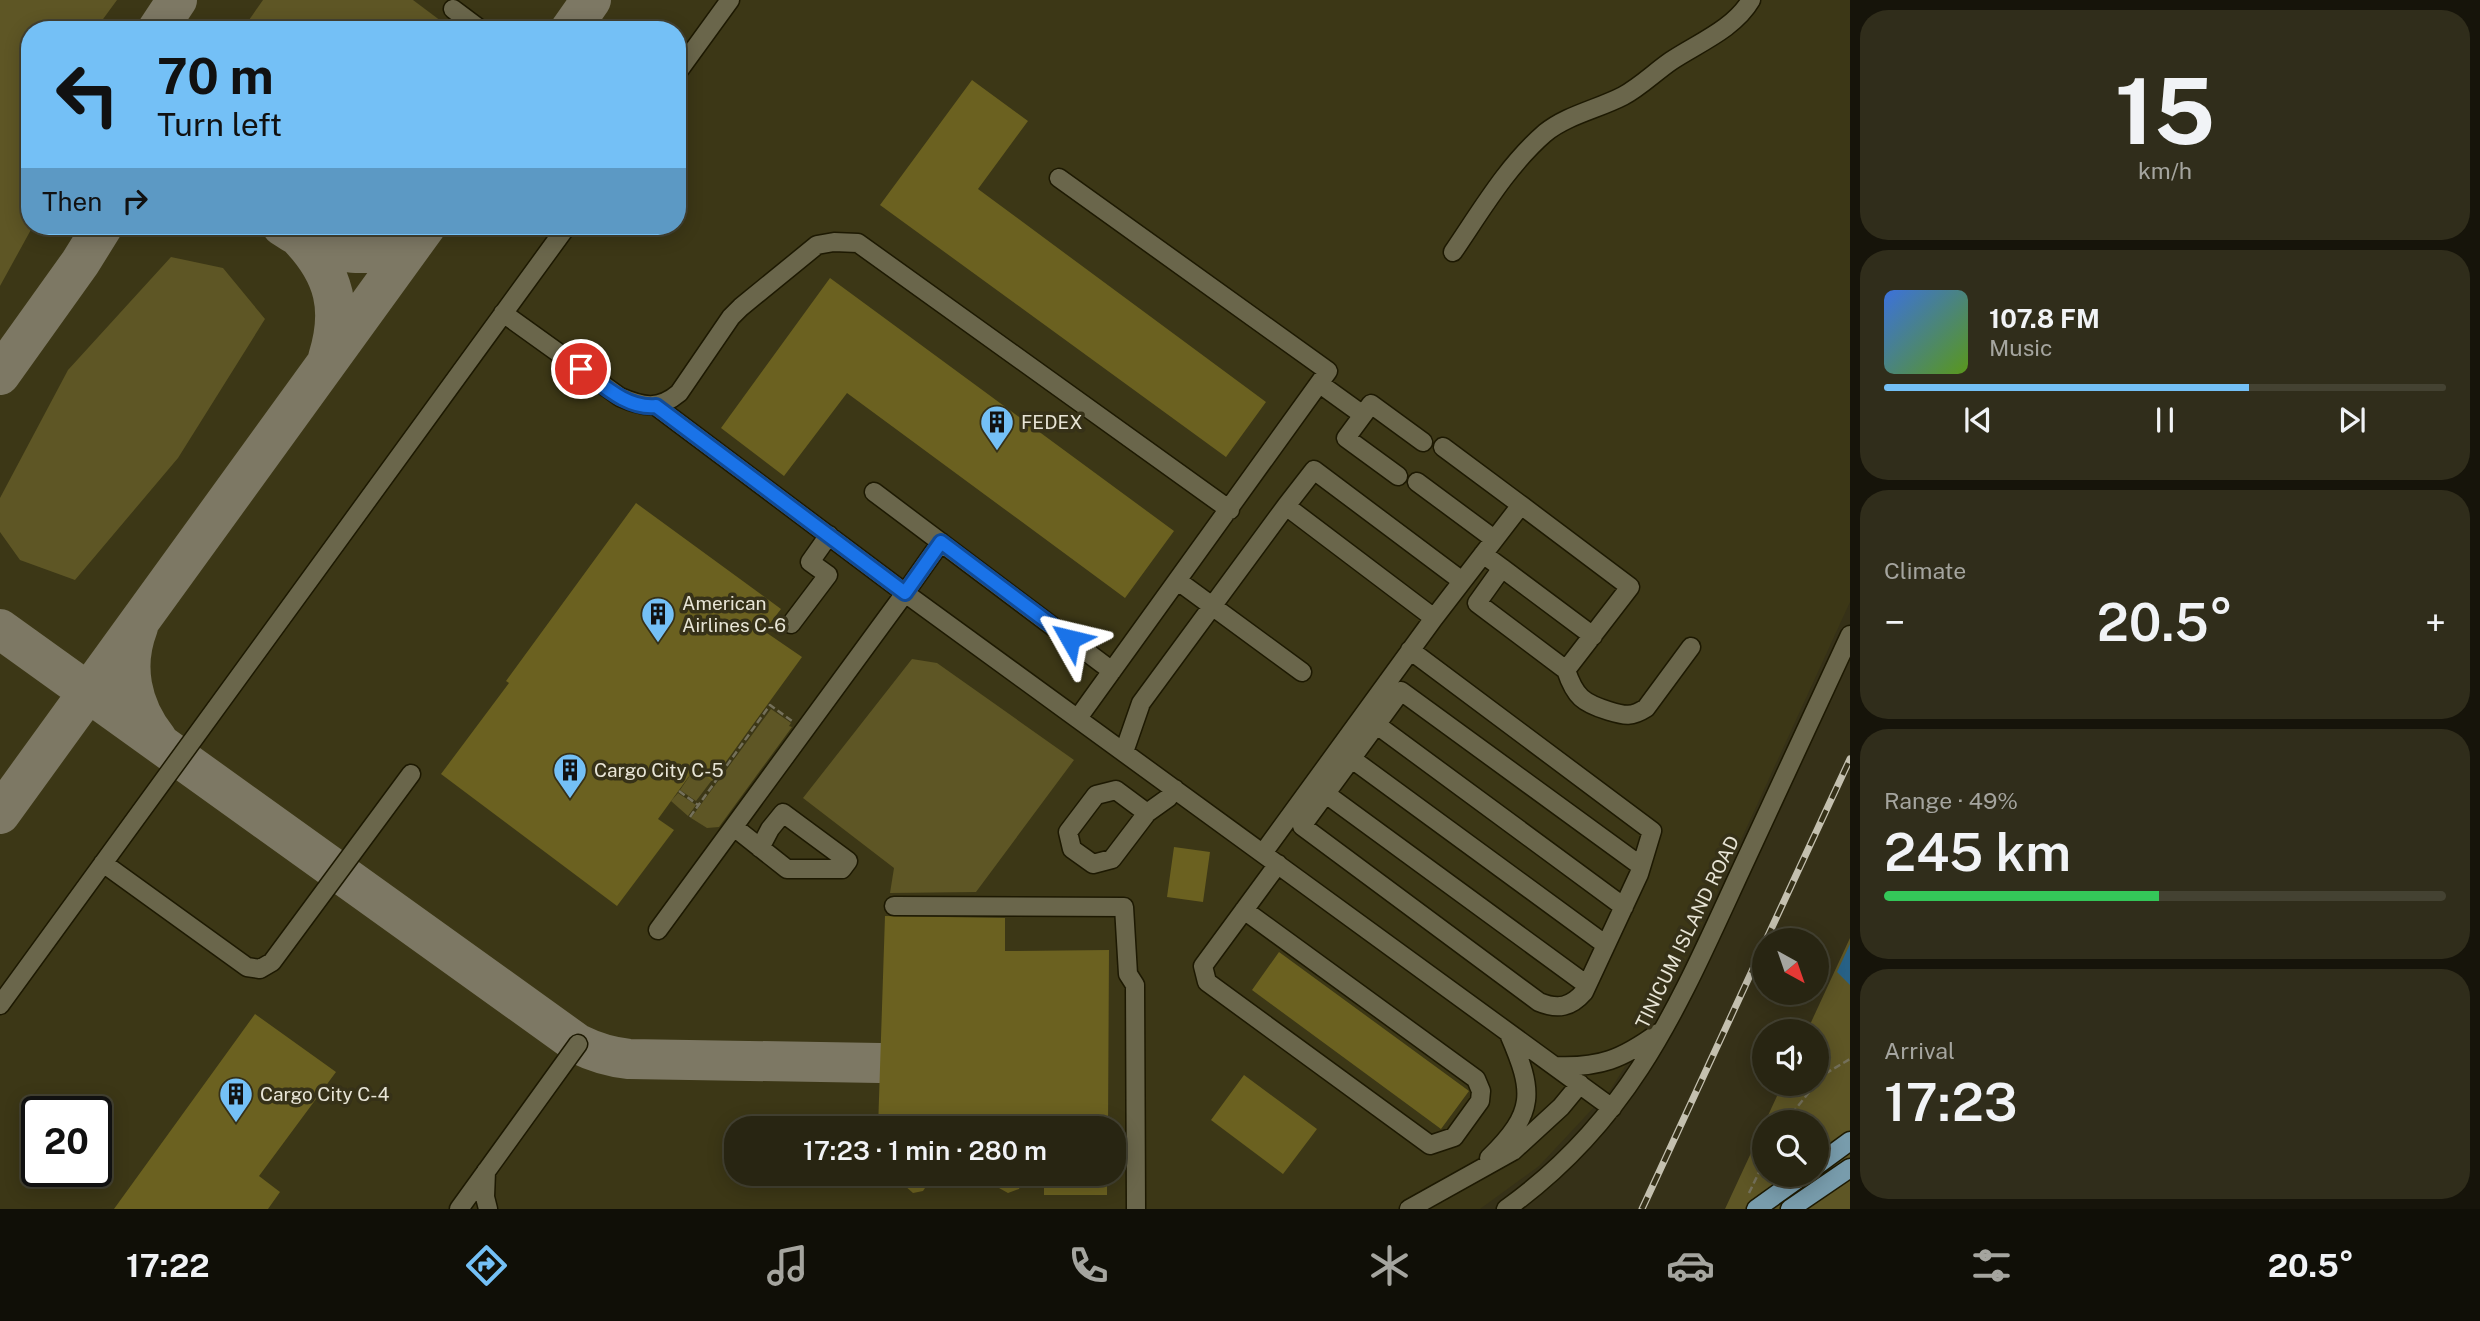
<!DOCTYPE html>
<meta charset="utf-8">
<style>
body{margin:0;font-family:"Public Sans",sans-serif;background:#302d1b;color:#f1f3f6;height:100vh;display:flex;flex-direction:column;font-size:26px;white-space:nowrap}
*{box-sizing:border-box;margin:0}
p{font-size:23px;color:#a5a59f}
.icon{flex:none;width:38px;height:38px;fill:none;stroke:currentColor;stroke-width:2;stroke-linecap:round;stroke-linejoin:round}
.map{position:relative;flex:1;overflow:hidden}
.side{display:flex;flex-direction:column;gap:10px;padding:10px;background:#16140a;width:630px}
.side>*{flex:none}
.hud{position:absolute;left:21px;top:21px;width:665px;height:214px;border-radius:28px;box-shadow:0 4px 18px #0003,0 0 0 2px #444232;background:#74c0f6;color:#111;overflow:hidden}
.needle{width:46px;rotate:140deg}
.buttons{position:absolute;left:1752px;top:928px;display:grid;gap:14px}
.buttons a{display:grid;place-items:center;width:77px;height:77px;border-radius:50%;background:#282512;box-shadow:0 4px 18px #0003,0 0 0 2px #444232;font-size:35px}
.speed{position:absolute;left:21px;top:1096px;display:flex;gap:14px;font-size:35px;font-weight:700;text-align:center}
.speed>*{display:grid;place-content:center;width:91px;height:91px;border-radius:50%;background:#282512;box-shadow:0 4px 18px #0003,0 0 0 2px #444232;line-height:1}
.speed .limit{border:4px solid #111;border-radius:10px;background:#fff;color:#111}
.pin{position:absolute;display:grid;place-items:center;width:60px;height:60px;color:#fff;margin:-30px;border:4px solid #fff;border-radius:50%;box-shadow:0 2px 7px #0007}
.me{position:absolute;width:77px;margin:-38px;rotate:307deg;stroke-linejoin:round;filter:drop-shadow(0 0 5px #0008)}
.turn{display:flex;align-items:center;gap:24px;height:147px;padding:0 21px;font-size:32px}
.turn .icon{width:91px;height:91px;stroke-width:2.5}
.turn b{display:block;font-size:49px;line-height:60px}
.then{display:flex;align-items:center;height:66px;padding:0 21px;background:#0003;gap:14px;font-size:26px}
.big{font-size:52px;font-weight:600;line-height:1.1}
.side .card{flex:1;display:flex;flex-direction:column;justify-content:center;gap:10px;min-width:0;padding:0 24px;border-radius:28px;background:#302d1b}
.side .dial{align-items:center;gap:0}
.dial b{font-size:91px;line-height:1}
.song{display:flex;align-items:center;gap:21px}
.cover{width:84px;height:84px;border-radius:10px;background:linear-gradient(135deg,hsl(220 70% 55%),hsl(90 70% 35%))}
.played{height:7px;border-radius:4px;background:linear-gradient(90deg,#74c0f6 65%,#444232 65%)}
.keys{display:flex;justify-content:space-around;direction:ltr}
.heat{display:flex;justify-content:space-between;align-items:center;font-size:38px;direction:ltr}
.charge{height:10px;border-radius:5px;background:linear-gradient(90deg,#34c759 49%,#444232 0)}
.trip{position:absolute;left:724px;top:1116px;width:402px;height:70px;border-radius:28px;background:#282512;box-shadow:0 4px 18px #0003,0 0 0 2px #444232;font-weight:600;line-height:70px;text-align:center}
.dock{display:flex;height:112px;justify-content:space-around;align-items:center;background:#100f07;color:#a5a59f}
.dock .icon{width:49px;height:49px}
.dock .active{color:#74c0f6}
.dock b{font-size:32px;color:#f1f3f6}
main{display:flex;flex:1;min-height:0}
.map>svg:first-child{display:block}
</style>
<main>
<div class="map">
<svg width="1850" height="1209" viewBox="0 0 1850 1209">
<rect width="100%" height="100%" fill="#363118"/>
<!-- built -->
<path fill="#3c3716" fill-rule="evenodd" d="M0 0H1850V602L1691 949 1679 974 1643 1031 1626 1065 1611 1089 1539 1166 1480 1209H0ZM30 30H677V226H30ZM37 1111H96V1171H37ZM737 1129H1115V1174H737Z"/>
<!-- green -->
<path fill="#5e5625" d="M0 0H117L95 30H30V226H33L0 286Z
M263 0H413L453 30H242Z
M171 257 223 268 265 319 178 458 75 580 20 560 0 532V498L68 370Z
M912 659 937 663 1074 760 976 892 890 893 894 868 803 798Z
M771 709 791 723 789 726 792 727 719 827 707 828 691 818Z
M695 768 712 780 696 801 680 790Z
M678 793 696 805 688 816 671 801Z
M1850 938V1209H1725L1764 1125V1174H1816V1122H1765L1783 1083H1816V1031H1807Z"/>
<!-- water -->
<path fill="#276186" d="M1850 944V985L1837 972Z"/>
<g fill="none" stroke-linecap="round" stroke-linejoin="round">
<!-- taxiway -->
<path stroke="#7d7864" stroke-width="40" d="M157 30 177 0
M570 30 591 0
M282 226C326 256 379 267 422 228
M300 238C335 275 343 310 328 358
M0 375 80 263 103 226
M138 627C123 666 131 706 157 739
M0 629 578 1044C594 1052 610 1057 629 1059L880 1063
M0 814 426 226"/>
</g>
<!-- building -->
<path fill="#6b6120" d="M972 80 1028 121 978 189 1266 402 1226 457 880 205Z
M830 278 1174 531 1125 598 847 393 784 476 721 428Z
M636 503 781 609 764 631 802 657 712 781 695 768 658 819 674 830 617 906 441 774 509 683 506 681Z
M1174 847 1210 852 1203 902 1167 897Z
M885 916 1005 918V951L1109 950 1108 1129H1044V1119L1041 1129H878Z
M1279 952 1469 1091 1441 1129 1252 990Z
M255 1014 336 1072 259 1176 280 1192 268 1209H114Z
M1244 1075 1317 1129 1283 1174 1211 1120Z
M902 1174H929V1182L923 1191 913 1193 904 1185Z
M996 1174H1025L1019 1189 1008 1193 999 1188Z
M1044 1174H1107V1195H1044Z"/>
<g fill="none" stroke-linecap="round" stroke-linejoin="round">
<!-- minor casing -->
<g stroke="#1d1902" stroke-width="21">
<path id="minor" d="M453 9 481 30
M677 73 730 0
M1059 178 1328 371 1078 718
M1453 252C1481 211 1507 166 1545 133 1567 115 1598 109 1623 96 1640 87 1655 72 1671 61 1698 43 1734 29 1751 0
M503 313 620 397C643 407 659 410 679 393L731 317 741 307 817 245 834 242 858 243 1230 510
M1320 384 1363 415 1346 438 1398 476
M656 406 905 593 658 930
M1363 415 1371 404 1423 442
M1417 482 1494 539
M874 492 1112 671
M1286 506 1314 470 1462 581
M941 542 905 593 1612 1108
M1483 554 1502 568 1477 603 1566 670 1630 587 1521 505
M1502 568 1593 636
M1178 581 1302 672
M1434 618 1521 505 1443 447
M791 624 828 575 810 562 829 535
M1410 650 1652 831 1639 874 1584 992C1571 1007 1558 1010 1539 1002L1302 826 1401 691 1641 866
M1566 670C1575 697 1583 703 1609 711 1625 716 1632 717 1646 708L1691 647
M1377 725 1624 907
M1124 752 1141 703 1286 506 1434 618 1263 853
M1352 759 1606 945
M1326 794 1587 985
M1147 813 1116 790 1096 795 1068 832 1072 849 1093 864 1112 859 1147 813 1168 798 1175 789
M734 827 787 869H842L848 861 783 813 770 829 760 848
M103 863 247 967 260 969 272 962 411 774
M894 906 1124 907 1128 974 1135 985 1136 1209
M1244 910 1476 1079 1481 1091 1480 1101 1454 1137 1430 1145 1207 982 1203 966 1278 864
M0 1005 567 226
M1555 1066C1600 1068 1622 1059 1658 1033
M1489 1158C1536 1112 1534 1092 1509 1034
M486 1171 485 1197 488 1209
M459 1209 578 1044
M1409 1209 1513 1151 1561 1107 1580 1084
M1506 1209C1632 1119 1678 1006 1741 870 1777 792 1814 713 1850 635"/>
</g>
<!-- major casing -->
<g stroke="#1d1902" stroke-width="21">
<path id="major" d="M1816 1166 1850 1141
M1756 1209 1805 1174
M1790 1209 1850 1168"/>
</g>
<!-- path -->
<path stroke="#74705a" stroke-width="2.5" stroke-dasharray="7 3.5" stroke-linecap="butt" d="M679 791 698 805
M690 817 770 705 792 721
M1785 1122 1823 1075 1850 1059
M1749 1193 1764 1162"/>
<!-- minor -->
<use href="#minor" stroke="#6a664b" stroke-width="18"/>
<!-- major -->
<use href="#major" stroke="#789cac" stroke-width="18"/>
<!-- rail casing -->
<g stroke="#c4c0af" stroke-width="7">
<path id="rail" d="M1766 940 1850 759
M1642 1209 1764 945"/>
</g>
<!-- rail -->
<use href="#rail" stroke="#363118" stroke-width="4.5" stroke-dasharray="13" stroke-linecap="butt"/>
</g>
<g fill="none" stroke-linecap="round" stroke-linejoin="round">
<!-- route casing -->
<g stroke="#114b97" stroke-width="18">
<path id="route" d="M581 369C603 385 627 409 656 406L905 593 941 542 1070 639"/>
</g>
<!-- route -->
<use href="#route" stroke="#1a73e8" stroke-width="12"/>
</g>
<!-- icons -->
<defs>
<g id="building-pin" transform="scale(1.75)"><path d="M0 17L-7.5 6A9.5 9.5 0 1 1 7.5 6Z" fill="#74c0f6" stroke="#363118"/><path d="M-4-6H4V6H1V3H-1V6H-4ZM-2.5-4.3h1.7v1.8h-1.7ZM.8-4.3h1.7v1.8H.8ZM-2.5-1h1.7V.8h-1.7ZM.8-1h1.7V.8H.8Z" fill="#111"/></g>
</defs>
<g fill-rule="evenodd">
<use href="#building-pin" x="997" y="422"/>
<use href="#building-pin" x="658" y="614"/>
<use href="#building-pin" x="570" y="770"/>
<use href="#building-pin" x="236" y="1094"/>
</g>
<g text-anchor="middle" stroke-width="7" stroke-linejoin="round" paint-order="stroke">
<!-- poi labels -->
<g font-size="19" fill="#e8e5d6" stroke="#363118" text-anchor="start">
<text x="1021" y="429">FEDEX</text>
<text x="682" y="610">American<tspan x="682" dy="22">Airlines C-6</tspan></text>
<text x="594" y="777">Cargo City C-5</text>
<text x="260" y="1101">Cargo City C-4</text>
</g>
<!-- street labels -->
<g font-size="19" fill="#e8e5d6" stroke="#363118">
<text transform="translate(1687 932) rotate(-64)" y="7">TINICUM ISLAND ROAD</text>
</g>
</g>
</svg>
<div class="buttons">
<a><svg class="needle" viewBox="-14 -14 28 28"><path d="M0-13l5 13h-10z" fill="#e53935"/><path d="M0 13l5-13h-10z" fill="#a5a59f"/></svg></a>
<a><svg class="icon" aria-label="sound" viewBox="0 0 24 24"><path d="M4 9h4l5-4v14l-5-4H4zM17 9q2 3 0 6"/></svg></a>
<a><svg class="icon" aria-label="search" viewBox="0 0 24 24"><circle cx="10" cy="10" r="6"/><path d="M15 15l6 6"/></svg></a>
</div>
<div class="speed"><div class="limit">20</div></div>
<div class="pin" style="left:581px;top:369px;background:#d93025"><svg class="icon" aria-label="arrive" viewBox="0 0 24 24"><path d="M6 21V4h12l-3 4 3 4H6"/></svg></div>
<svg class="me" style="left:1070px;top:639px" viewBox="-20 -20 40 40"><path d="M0-17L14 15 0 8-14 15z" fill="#1a73e8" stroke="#fff" stroke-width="4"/></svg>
<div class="trip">17:23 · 1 min · 280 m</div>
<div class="hud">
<div class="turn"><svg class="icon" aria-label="left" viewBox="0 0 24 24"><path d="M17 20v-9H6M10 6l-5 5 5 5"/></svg><div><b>70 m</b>Turn left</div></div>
<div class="then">Then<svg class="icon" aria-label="right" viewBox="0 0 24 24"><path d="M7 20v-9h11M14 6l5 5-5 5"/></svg></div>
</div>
</div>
<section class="side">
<div class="card dial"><b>15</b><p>km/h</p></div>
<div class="card">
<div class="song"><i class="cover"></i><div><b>107.8 FM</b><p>Music</p></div></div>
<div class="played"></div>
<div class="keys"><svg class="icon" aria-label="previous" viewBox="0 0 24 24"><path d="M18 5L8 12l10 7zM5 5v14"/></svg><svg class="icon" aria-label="pause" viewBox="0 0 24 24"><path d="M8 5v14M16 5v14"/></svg><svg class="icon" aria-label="next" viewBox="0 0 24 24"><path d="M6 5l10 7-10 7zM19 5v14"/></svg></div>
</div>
<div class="card"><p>Climate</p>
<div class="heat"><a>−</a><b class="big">20.5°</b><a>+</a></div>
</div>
<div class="card"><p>Range · 49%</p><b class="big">245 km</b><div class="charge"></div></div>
<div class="card"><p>Arrival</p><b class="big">17:23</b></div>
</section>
</main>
<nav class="dock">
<b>17:22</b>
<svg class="icon active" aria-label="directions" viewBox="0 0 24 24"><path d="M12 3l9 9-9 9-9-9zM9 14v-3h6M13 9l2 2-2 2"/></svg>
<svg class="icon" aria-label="music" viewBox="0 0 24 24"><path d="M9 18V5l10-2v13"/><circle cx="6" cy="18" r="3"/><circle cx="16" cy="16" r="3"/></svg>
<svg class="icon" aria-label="phone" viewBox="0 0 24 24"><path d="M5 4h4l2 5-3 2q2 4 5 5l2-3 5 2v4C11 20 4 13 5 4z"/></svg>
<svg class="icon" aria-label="climate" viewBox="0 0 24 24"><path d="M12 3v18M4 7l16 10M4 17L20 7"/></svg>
<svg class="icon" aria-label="car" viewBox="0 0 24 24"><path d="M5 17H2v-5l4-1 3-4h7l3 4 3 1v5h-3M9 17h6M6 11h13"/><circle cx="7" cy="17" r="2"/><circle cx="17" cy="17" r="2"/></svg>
<svg class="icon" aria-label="filters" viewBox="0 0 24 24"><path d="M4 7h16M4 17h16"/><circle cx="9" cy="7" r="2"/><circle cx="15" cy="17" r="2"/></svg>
<b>20.5°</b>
</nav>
